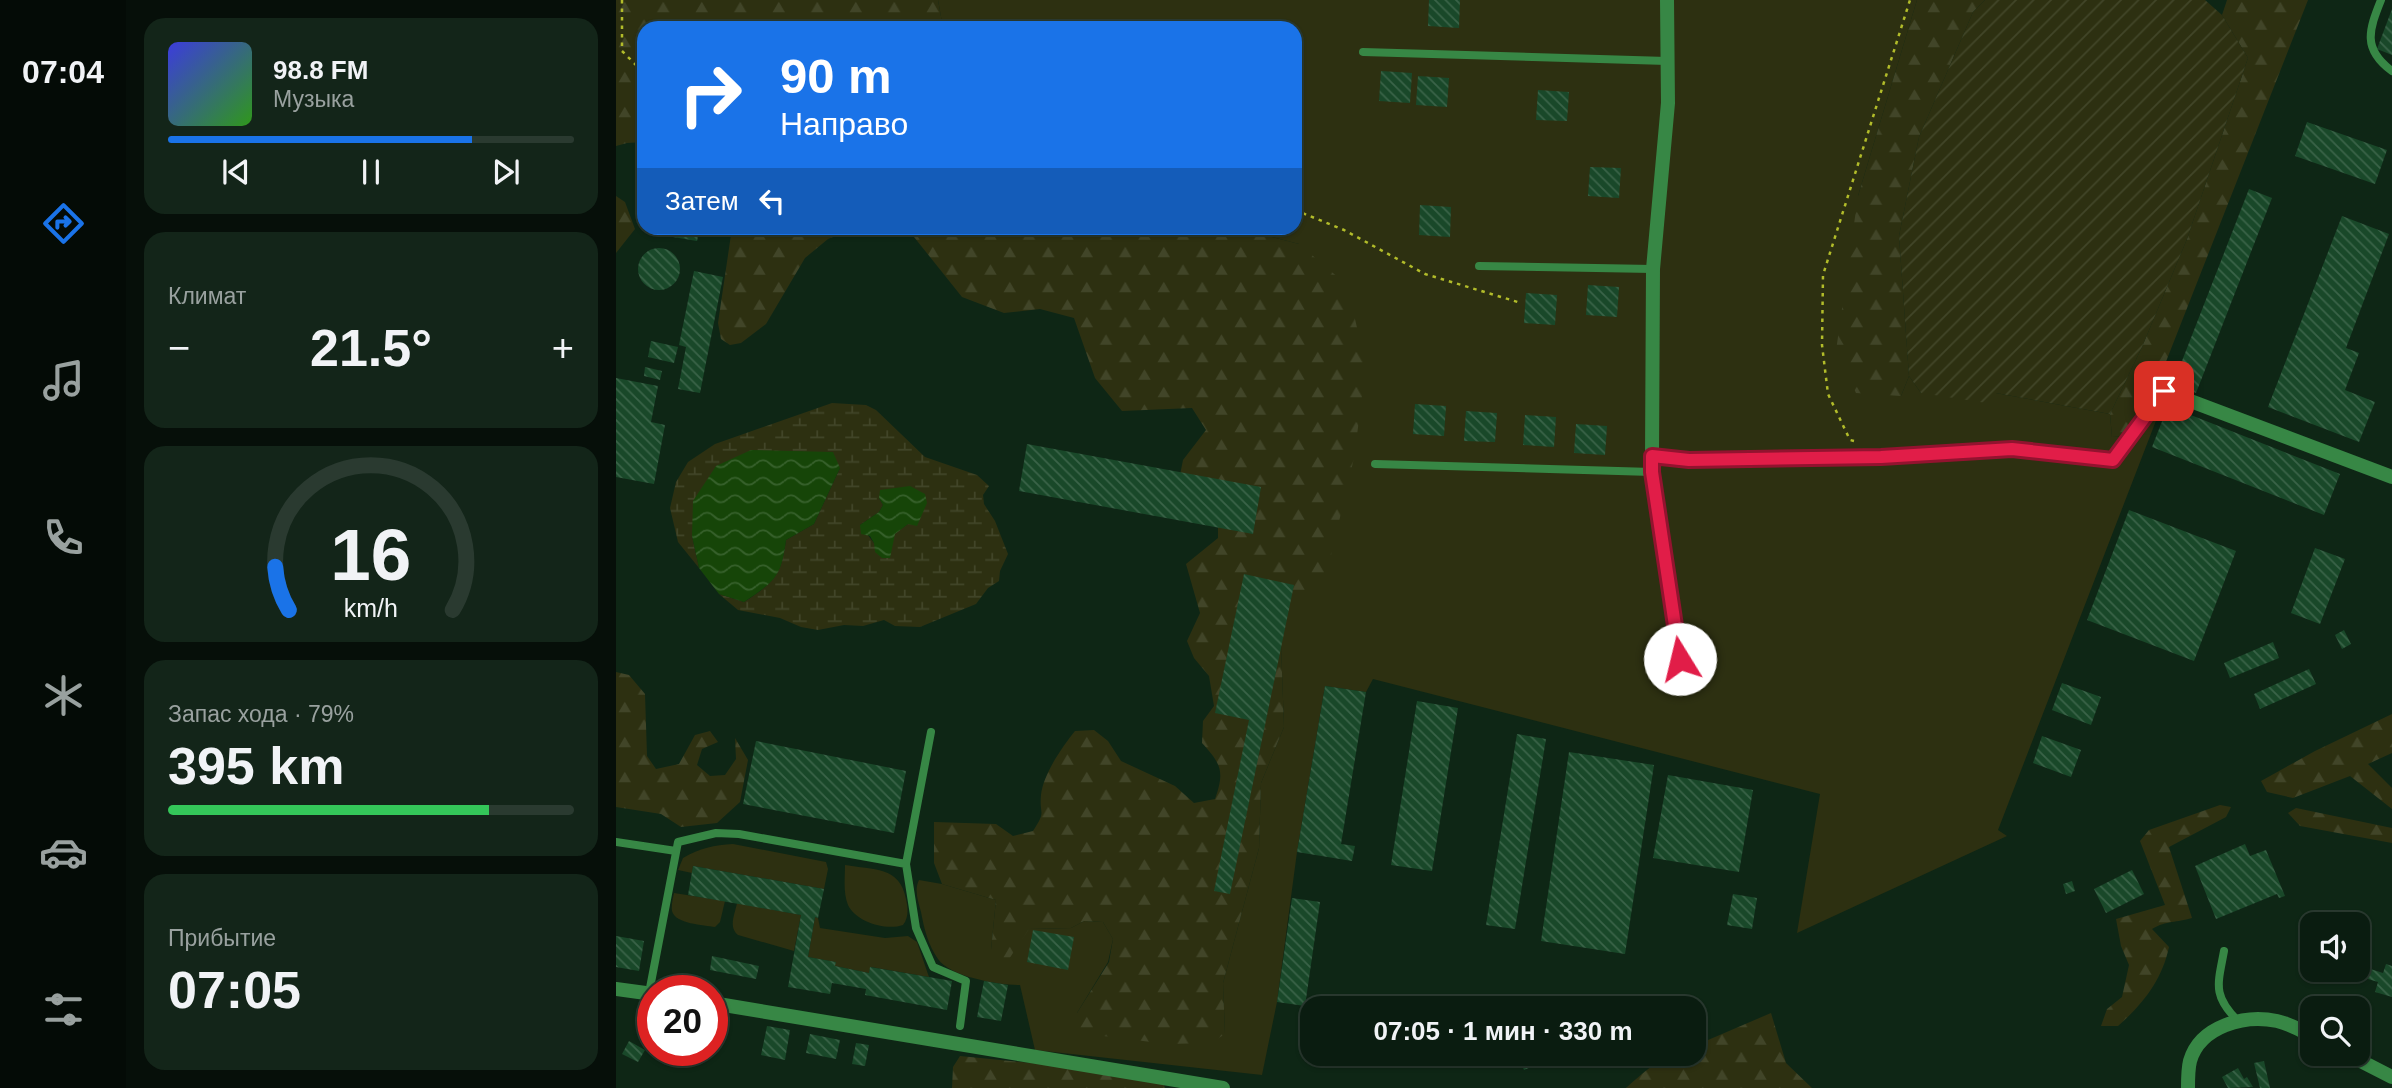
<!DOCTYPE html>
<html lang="ru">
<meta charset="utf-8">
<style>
body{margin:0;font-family:Helvetica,sans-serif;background:#132519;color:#f1f3f6;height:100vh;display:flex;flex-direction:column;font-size:26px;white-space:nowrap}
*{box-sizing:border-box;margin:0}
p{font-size:23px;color:#99a19f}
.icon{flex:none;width:38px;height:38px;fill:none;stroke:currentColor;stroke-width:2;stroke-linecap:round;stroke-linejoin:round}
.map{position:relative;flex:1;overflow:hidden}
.side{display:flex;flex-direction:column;gap:18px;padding:18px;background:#060f09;width:490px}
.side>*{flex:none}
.guide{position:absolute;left:21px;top:21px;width:665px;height:214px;border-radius:21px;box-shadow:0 2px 5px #0004,0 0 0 2px #2a3a30;background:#1a73e8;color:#fff;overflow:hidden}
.fabs{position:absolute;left:1684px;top:912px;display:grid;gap:14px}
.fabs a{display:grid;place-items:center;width:70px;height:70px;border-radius:14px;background:#0a1c10;box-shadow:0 2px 5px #0004,0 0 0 2px #2a3a30;font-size:35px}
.speed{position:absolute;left:21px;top:975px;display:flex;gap:14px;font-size:35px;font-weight:700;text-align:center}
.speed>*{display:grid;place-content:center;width:91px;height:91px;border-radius:50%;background:#0a1c10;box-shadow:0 2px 5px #0004,0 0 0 2px #2a3a30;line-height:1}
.speed .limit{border:10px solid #d22;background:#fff;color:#111}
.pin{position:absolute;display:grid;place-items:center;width:60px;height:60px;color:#fff;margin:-30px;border-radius:14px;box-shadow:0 4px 10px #0006}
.me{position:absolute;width:77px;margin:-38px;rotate:351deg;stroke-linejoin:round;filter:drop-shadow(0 0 5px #0008)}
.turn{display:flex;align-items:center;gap:24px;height:147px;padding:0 28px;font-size:32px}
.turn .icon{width:91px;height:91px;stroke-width:2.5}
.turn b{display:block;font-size:49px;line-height:60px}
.then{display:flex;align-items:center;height:66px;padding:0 28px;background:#0003;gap:14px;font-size:26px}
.big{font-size:52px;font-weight:600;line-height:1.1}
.side .widget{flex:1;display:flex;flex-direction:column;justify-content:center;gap:10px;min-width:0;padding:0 24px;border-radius:21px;background:#132519}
.side .dial{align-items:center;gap:0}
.dial svg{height:182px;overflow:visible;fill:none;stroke:#2a3a30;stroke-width:7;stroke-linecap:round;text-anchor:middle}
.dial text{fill:#f1f3f6;stroke:none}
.song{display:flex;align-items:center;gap:21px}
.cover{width:84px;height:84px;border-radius:10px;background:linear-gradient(135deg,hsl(240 70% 55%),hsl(110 70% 35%))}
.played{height:7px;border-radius:4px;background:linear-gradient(90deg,#1a73e8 75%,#2a3a30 75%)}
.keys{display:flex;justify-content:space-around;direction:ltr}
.heat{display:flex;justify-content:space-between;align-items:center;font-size:38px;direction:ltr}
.charge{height:10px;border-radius:5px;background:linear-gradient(90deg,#34c759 79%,#2a3a30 0)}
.trip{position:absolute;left:684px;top:996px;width:406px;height:70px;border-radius:21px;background:#0a1c10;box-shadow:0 2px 5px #0004,0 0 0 2px #2a3a30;font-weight:600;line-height:70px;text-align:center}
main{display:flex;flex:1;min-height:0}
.menu{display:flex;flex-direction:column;width:126px;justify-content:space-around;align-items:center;background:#040b06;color:#99a19f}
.menu .icon{width:49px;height:49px}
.menu .current{color:#1a73e8}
.menu b{font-size:32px;color:#f1f3f6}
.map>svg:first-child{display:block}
</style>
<main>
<nav class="menu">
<b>07:04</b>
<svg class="icon current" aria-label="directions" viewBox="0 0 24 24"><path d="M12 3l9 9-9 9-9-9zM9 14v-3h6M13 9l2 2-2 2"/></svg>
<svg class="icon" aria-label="music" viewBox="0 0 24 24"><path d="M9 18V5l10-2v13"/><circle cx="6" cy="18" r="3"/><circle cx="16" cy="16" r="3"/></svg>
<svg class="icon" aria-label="phone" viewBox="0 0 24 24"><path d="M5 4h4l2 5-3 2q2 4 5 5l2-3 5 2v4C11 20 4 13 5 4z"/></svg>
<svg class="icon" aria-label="climate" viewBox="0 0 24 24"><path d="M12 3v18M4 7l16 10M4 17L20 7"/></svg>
<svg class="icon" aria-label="car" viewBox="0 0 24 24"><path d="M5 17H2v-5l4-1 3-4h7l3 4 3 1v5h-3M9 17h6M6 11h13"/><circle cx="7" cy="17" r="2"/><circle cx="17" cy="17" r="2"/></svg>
<svg class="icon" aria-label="filters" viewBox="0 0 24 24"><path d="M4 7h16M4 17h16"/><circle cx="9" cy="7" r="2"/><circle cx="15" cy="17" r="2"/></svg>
</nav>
<section class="side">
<div class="widget">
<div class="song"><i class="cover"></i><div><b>98.8 FM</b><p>Музыка</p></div></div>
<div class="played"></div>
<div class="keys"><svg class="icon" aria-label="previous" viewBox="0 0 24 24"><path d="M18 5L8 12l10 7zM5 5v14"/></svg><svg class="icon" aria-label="pause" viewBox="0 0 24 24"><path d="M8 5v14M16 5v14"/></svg><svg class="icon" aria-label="next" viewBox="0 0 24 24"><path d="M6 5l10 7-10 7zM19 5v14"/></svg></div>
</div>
<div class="widget"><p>Климат</p>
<div class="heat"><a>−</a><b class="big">21.5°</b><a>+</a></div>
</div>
<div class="widget dial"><svg viewBox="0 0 100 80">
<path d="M14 69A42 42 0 1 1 86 69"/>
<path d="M14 69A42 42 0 0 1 8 50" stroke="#1a73e8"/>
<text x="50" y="56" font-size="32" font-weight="700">16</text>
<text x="50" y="72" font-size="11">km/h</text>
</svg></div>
<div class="widget"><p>Запас хода · 79%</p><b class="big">395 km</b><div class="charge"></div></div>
<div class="widget"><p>Прибытие</p><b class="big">07:05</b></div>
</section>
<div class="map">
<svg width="1776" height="1088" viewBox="0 0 1776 1088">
<defs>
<pattern id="forest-firs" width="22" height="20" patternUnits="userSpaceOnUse" patternTransform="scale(1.75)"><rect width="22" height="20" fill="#2d3011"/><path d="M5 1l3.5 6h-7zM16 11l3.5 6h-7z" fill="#414528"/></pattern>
<pattern id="wetland-marsh" width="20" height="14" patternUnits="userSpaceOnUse" patternTransform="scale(1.75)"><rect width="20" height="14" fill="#2d3011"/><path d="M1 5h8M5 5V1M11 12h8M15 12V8" fill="none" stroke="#414528"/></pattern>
<pattern id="garden-furrows" width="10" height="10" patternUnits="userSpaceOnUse" patternTransform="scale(1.75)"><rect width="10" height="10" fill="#2d3011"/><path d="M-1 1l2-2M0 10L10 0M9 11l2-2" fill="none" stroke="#414528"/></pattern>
<pattern id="water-waves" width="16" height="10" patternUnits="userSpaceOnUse" patternTransform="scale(1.75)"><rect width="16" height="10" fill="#164508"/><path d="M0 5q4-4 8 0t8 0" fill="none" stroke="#37612c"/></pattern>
<pattern id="building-back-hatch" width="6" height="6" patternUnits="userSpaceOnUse" patternTransform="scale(1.75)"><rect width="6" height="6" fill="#194829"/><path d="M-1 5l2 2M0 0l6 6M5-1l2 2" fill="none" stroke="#3a6348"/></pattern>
</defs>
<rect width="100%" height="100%" fill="#0e2615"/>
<!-- grass -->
<path fill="#2d3011" d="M322 0H1301L1242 196 1285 396 1293 376 1305 393H1380L1494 414 1496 437 1512 436 1542 382 1548 400 1382 830 1391 836 1181 933 1204 794 757 679 750 692 709 686 681 852 661 1002 646 1075 419 1050 404 985C383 985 334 977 322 959 312 945 308 928 305 912 302 901 298 890 303 880L326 884 380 900 375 950 413 929 455 928 468 921 487 922 497 939 492 962 461 1013 609 1034 607 983 643 848 645 783 668 727 664 617 683 244 621 228H679V28H327Z
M117 844 210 862 212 869 208 889 77 866 76 873 62 870 67 858C84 848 98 845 117 844Z
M229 865C257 870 284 866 290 899 292 908 293 917 287 925 270 931 240 922 232 905 227 893 229 877 229 865Z
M58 893 109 901 104 922 99 927C88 925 59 924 56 911 55 905 57 898 58 893Z
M121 903 185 915 178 951 122 935C112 927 119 914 121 903Z
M199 917 202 918 204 928 269 938 292 936 301 942 313 977 255 967 253 973 219 966V962L192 957Z"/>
<!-- forest -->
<path fill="url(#forest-firs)" d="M0 0H322L327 28H28V142L11 143 0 146Z
M1301 0H1369L1357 12 1303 137 1283 236 1293 376 1285 396 1240 393 1220 351 1242 196Z
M1611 0H1692L1542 382 1512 436 1496 437 1494 414 1526 347 1571 239 1632 58 1606 15Z
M0 196 9 202 19 229 0 253Z
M116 228H239L212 239 189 258 150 324 125 343 114 345 105 339 102 323Z
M262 228H621L683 244 731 285 750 366 738 458 708 585 689 608 664 617 668 727 645 783 643 848 607 983 609 1034 595 1043 551 1044 463 1033 461 1013 493 962 497 939 487 922 468 921 455 928 413 929 391 962 375 950 380 900 326 884 318 863V822L380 824 397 836 417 831C431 809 423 816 425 795 427 774 447 746 459 731L478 730 492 741 505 761 559 786 578 803 599 799C609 771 605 764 586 743L587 721 598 706 593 676 578 658 571 641 584 613 570 564 602 538V527L563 480 567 460 590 430 576 408 506 411 479 378 458 318 424 309 388 313 346 297 298 237 276 229Z
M0 672 13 675 29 694 31 756 40 769 63 764 79 735 94 731 102 742 86 749 81 765 94 776 109 775 120 759 119 738 132 760 124 802 101 823 65 827 45 814 0 807Z
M1776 714V753L1752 764 1776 788V809L1734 776 1677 798 1651 792 1645 781 1699 751Z
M1604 805 1615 807 1610 817 1553 847 1576 918C1560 923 1551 920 1536 929L1553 947C1546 980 1527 1004 1502 1026H1485L1491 1009 1506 997 1513 965 1505 946 1500 919 1549 905 1524 841 1533 830Z
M1680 808 1776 828V843L1684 826 1672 813Z
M1155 1013 1170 1063 1196 1088H1010C1033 1068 1045 1054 1078 1054V1046Z
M344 1056 415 1063 546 1079 549 1088H336L337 1067Z"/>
<!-- wetland -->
<path fill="url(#wetland-marsh)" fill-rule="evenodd" d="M216 403 250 405 260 410 309 457 361 475 373 486 367 495 368 504 379 521 392 554 384 571 383 581 372 588 360 604 304 627 279 626 268 620 247 626 228 625 202 630 185 627 164 618 122 610 103 594 128 602C158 582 165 577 170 540L198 524 224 468 76 536 83 568 62 542 54 508 60 482 72 462 99 444ZM263 498 292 524 278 534 258 543 244 525 263 512 267 505Z"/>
<!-- garden -->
<path fill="url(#garden-furrows)" d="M1369 0H1589L1606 15 1632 58 1571 239 1526 347 1494 414 1380 393 1377 404 1305 393 1293 376 1283 236 1303 137 1357 12Z"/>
<!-- water -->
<path fill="url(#water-waves)" d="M135 450 217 452 224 468 198 524 170 540C165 578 159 581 128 602L103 594 83 568 76 536 77 501 100 466Z
M294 486 309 494 311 503 301 526 292 524 279 534 274 558H266L259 552 258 543 254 536 245 534 244 525 263 512 267 505 263 498 264 490Z"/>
<!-- building -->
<path fill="url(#building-back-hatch)" d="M813 0H844L843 28 812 26Z
M1776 9V55L1761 49Z
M765 71 796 73 794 103 763 101Z
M802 76 833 78 831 107 800 105Z
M922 90 953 92 951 121 920 120Z
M1691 122 1771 150 1759 184 1679 156Z
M974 167 1005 168 1003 198 972 196Z
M1633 189 1656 198 1580 393 1557 384Z
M804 205 835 207 834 237 803 235Z
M1726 216 1773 234 1730 348 1743 353 1729 390 1759 402 1743 442 1652 407Z
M46 228H84L81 241 51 236 52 230Z
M22 269a21 21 0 1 1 42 0a21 21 0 1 1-42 0Z
M78 271 107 277 84 393 62 389 70 347 63 345Z
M972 285 1003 287 1001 317 970 315Z
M910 293 941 295 939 325 908 323Z
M35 341 62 347 58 363 32 357Z
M29 367 46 371 44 380 28 376Z
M0 378 42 386 35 422 49 425 38 484 0 477Z
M799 404 830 406 828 436 797 434Z
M1552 406 1724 474 1708 515 1536 447Z
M850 411 881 413 879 442 848 441Z
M909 415 940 417 938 447 907 445Z
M960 424 991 426 989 455 958 453Z
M411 444 645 487 637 534 403 491Z
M1513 510 1620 551 1578 661 1471 620Z
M1699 548 1729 559 1704 624 1675 613Z
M628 574 678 585 614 894 598 891 633 720 599 713Z
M1728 630 1735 644 1726 649 1719 635Z
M1657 642 1663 658 1614 678 1608 663Z
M1693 669 1700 684 1644 709 1638 694Z
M1446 683 1485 697 1475 725 1436 710Z
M709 686 750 692 725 844 739 846 736 861 681 852Z
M801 701 842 708 816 871 775 865Z
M901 734 930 739 899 929 870 925Z
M1426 736 1465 750 1455 777 1417 763Z
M140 741 290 771 278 833 127 804Z
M953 752 1038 765 1009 954 925 941Z
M1052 775 1137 790 1123 872 1037 858Z
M1629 844 1634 856 1650 850 1669 896 1663 898 1661 894 1600 919 1579 866Z
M77 866 208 889 202 918 199 917 192 957 220 962 219 966 253 973 254 967 336 981 331 1010 249 995 250 989 216 983 214 994 172 987 185 915 72 895Z
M1516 870 1528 894 1490 913 1478 889Z
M1456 881 1459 891 1450 894 1447 884Z
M1117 894 1141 898 1136 929 1111 925Z
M676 898 704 902 689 1006 661 1002Z
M417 930 458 937 452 970 411 962Z
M0 936 28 941 23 971 0 967Z
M96 956 143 966 140 979 94 970Z
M1770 964 1776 966V997L1759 992 1762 982 1742 976 1745 966 1767 973Z
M368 981 392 985 385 1021 361 1017Z
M151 1026 174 1030 169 1060 145 1055Z
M194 1034 224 1040 220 1059 190 1053Z
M13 1041 29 1050 22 1062 6 1054Z
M240 1043 253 1045 249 1066 236 1064Z
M881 1054H897L894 1068 879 1066Z
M921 1056 924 1063 908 1070 905 1063Z
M1648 1061 1654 1088H1644L1638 1063Z
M1622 1068 1628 1079 1631 1077 1637 1087 1612 1088 1606 1077Z"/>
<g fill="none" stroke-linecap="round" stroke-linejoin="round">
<!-- path -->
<path stroke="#b2bc2a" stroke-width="2.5" stroke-dasharray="3.5 5" stroke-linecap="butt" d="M6 0V51L28 73
M679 210 728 230 809 274 905 303
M1238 441 1234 440 1212 394 1206 345 1207 275 1294 0"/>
<!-- service -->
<path stroke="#378745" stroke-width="8" d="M1765 0C1753 30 1746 49 1776 71
M747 52 1051 61
M863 266 1037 269
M1036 456V472L1064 659
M759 464 1036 472
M0 842 60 851
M290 864 315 732
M1608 951C1602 984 1596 995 1622 1021
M33 993 62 842 100 833 123 834 290 864 300 928 317 967 350 981 344 1026"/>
<!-- minor -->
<path stroke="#378745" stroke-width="14" d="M1051 0 1052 103 1037 269 1036 456 1073 460 1265 457 1396 449 1497 460 1548 391 1776 477
M0 989 37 994
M96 1003 607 1088
M1731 1054 1776 1077
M1572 1088C1572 1079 1572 1069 1574 1061 1584 1026 1629 1014 1661 1021 1674 1024 1684 1030 1696 1036"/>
</g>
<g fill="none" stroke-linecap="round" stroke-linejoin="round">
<!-- route casing -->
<g stroke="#92132f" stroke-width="18">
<path id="route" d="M1064 659 1036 472V456L1073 460 1265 457 1396 449 1497 460 1548 391"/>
</g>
<!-- route -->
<use href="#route" stroke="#e11d48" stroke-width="12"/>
</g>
</svg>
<div class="fabs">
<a><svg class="icon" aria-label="sound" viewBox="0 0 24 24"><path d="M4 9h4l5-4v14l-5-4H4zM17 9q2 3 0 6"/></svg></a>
<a><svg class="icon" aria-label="search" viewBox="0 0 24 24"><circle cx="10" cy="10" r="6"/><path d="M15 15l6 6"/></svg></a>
</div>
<div class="speed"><div class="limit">20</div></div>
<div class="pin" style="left:1548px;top:391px;background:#d93025"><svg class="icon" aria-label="arrive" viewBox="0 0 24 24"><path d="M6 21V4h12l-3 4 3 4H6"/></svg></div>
<svg class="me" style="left:1064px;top:659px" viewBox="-20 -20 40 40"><circle r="19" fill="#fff"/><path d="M0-13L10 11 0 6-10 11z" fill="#e11d48"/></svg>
<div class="trip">07:05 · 1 мин · 330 m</div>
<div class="guide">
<div class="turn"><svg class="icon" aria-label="right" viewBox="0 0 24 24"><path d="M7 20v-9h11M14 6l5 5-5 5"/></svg><div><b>90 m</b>Направо</div></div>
<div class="then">Затем<svg class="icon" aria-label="left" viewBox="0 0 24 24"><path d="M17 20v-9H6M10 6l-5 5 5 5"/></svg></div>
</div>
</div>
</main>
